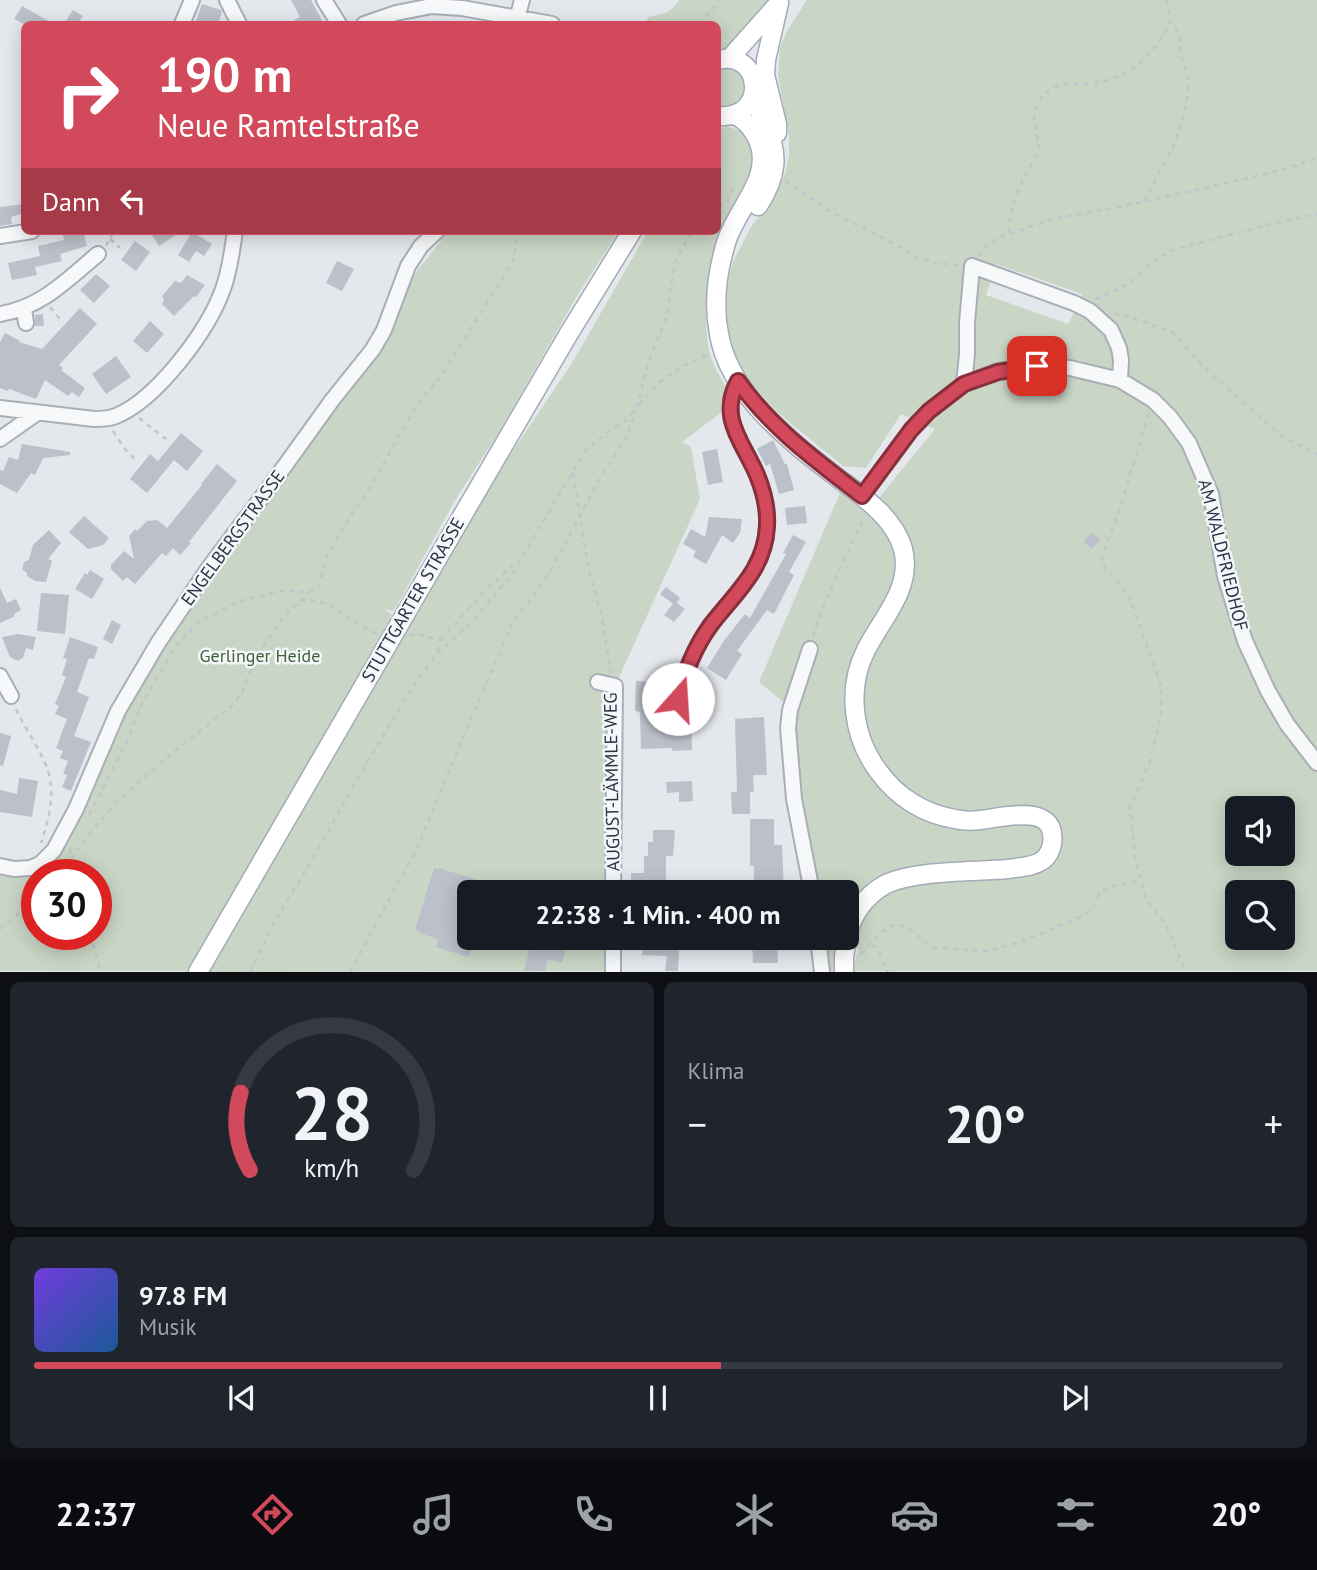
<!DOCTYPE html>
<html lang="de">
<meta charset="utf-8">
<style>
body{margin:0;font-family:"PT Sans",sans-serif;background:#20242c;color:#f1f3f6;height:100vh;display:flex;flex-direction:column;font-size:26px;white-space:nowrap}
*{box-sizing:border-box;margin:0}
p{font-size:23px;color:#9ea1a6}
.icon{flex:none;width:38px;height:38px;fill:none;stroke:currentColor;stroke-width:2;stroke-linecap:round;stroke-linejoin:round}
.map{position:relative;height:972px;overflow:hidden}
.sheet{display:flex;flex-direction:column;gap:10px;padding:10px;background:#0d0f14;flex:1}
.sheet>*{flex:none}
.top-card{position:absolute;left:21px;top:21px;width:700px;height:214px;border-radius:10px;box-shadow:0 4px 18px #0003;background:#d1495b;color:#fff;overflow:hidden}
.fabs{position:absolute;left:1225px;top:796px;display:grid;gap:14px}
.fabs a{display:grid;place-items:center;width:70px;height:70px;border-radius:10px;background:#171b24;box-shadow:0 4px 18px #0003;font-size:35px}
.speed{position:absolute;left:21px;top:859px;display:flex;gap:14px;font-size:35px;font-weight:700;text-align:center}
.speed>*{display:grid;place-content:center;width:91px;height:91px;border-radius:50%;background:#171b24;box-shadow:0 4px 18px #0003;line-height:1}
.speed .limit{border:10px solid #d22;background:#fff;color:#111}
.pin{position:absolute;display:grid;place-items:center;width:60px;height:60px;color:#fff;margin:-30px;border-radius:14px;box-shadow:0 4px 10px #0006}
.me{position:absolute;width:77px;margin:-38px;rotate:19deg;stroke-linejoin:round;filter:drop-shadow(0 0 5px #0008)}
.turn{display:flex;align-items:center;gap:24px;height:147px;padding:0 21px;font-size:32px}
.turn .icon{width:91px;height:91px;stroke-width:2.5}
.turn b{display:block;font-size:49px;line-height:60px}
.then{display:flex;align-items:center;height:66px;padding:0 21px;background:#0003;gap:14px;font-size:26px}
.big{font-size:52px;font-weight:800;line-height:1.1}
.sheet .widget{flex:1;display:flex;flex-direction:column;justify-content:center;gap:10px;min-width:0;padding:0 24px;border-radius:10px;background:#20242c}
.sheet .dial{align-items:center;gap:0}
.dial svg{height:182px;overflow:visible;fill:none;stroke:#363941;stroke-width:7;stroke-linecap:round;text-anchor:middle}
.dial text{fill:#f1f3f6;stroke:none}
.song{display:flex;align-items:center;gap:21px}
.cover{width:84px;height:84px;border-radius:10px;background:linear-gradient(135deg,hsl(260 70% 55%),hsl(210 70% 35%))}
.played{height:7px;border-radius:4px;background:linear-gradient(90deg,#d1495b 55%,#363941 55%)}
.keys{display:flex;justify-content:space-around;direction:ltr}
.heat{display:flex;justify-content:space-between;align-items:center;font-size:38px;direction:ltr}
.sheet .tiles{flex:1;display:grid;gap:10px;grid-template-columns:1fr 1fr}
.widget:last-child{grid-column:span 2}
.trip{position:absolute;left:457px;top:880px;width:402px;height:70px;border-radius:10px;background:#171b24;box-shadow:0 4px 18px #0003;font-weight:800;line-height:70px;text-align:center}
.menu{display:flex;height:112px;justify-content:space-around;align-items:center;background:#090b0e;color:#9ea1a6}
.menu .icon{width:49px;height:49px}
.menu .on{color:#d1495b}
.menu b{font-size:32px;color:#f1f3f6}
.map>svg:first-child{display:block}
</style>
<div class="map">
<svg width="1317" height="972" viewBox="0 0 1317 972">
<rect width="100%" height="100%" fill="#e4e7ec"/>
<!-- green -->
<path fill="#c9d6c5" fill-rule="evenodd" d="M679 0H771L724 52 718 53V24H646L648 17C662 15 671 13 679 0Z
M807 0H1317V971H852L859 949 854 948C854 939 857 930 861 922 865 915 870 906 877 901 909 876 988 878 1029 875L1046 871 1050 868 1033 852 1028 856 1016 859 902 870C875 877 861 887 847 911V892H818L798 796 793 710 759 682 840 493 867 514C888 485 912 458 935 429L901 414 866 468 843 466 777 412 753 386 735 360 726 315 727 285 733 262 752 225 769 206 785 174 789 156V137L778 75 780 48 787 31ZM996 264 1082 294 1080 302 1068 324 986 295ZM1237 808H1283V854H1237ZM1237 892H1283V938H1237Z
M731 67C756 80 745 113 718 106V68Z
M726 127C738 128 746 133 750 145 762 179 730 213 717 243 712 254 709 268 708 279 705 298 705 337 710 354 715 371 726 387 735 402L682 442 691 447 700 499 615 686 613 892H469V938H613V971L209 972 446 550 572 363 648 231H718V130Z
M449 231H619L578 294 501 429 454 502 394 611 385 609 392 615 390 618 393 620 189 971H0V866L22 871 57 856 118 711 264 499 268 502 277 490 387 338 410 280ZM37 875H96V934H37Z
M823 938H838V971H827Z"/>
<!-- building -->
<path fill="#bbc0ca" d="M291 0H311L324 24H287L300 17Z
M202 4 221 10 222 12 218 24H195Z
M22 6 54 24H24L14 19Z
M73 10 83 16 77 24H64Z
M24 204V213L11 217 12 224 0 226V207Z
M62 231H83L87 246 60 254 62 261 35 267 37 275 12 280 8 263 40 256 38 246 64 240Z
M149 231H182L159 246Z
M192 232 212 244 204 256 196 251 189 262 178 255Z
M135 241 150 252 136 271 121 260Z
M337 261 354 269 342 291 326 283Z
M96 274 110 286 94 303 80 290Z
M187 275 205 285 196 297 194 296 174 316 162 304 164 300 162 296 175 281 181 283Z
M80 308 97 324 59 365 63 368 61 370 85 388 79 397 72 392 68 396 45 380 36 399 9 389 8 391 0 388V342L5 333 20 341 19 342 42 349Z
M43 314 44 326H35V315Z
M150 321 164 334 147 353 133 341Z
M116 356 131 377 106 394 92 374Z
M181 433 203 451 187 471 174 460 147 493 130 479 150 454 158 461Z
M773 440 785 464H787L794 490 779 494 770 464 766 466 757 449Z
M22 444 70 452V455L43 458 35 475 31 473 17 493 0 484V470L3 471 9 457 18 460Z
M717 449 723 482 708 485 702 452Z
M217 464 237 481 189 542 191 543 180 555 173 548 166 556 162 553 135 584 127 577 123 581 111 569V565L124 551 134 559 129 536 135 529 137 531 147 521 157 520 167 528 202 485 201 484Z
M805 506 807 523 787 525 785 508Z
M84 516 109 538 103 545 88 549 69 532Z
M709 517 742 519 740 533 733 543 722 535 706 564 693 557 696 551 683 544 691 529 705 537Z
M49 530 61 543 48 559 52 561 46 582 35 581 27 576V573L22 569 24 562 29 560 33 545Z
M1091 533 1100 539 1092 549 1084 542Z
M793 535 806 542 789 572 794 575 774 614 767 610 737 651 742 654 726 680 707 668 723 642 745 614 750 618 786 554 783 553Z
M90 570 104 579 92 599 75 589 85 573 87 575Z
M666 587 680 598 677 603 685 609 674 622 664 615 673 604 660 594Z
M0 588 7 603 16 599 21 610 14 614 15 616 0 623Z
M41 593 69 595 65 634 37 631Z
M112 620 121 625 112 644 103 639Z
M18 634 36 637 33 650 26 648 23 658 18 661 10 657 2 637Z
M70 637 98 647 94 659 89 658 77 692 89 697 74 736 91 742 71 791 62 787 67 775 63 774 68 761 60 758 63 751 56 748 67 719 55 714 59 706 55 704 66 677 62 675 67 659 63 658Z
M636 681 662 682 660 724 661 725 691 724 692 750 672 751V748L641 749 640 712 635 711Z
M711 687 714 711 695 714 692 689Z
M764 717 767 775H753L754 792H750V814H732L731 792H737L735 719Z
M0 733 11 736 3 766 0 765Z
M19 778 38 781 32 817 0 812V790L17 794Z
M692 781 693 801 679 802V792L667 793 666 782Z
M750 819H774V845H782L784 892H754V866H750Z
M653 830H675L673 856H666V883L672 882V892H641V886H631V873H644V856H648V842H653Z
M434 868 439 869V868L494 885 493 892H469V938H487L483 950 472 949 469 957 436 947 439 939 419 933 420 931 415 930Z
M529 938H569L562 963 548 959 545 971H524L530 947 527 946Z
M643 938H680L678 971H665L667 956 642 955Z
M752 938H775V940H777L778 963H753Z"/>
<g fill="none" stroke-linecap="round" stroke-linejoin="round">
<!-- minor casing -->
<g stroke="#a9aeb7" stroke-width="18">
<path id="minor" d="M227 0 239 24
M324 0 339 24
M517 19 522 0
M182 24 192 0
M364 24 396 13 432 6 462 8 552 24
M0 236 32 231
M24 309 26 323
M0 314C41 308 68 279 98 254
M964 384 967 354V323L972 266 1074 303 1090 311 1111 330 1119 348 1121 360 1120 380
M0 408 94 419C102 419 109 419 116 416 157 399 208 331 223 289 230 270 232 251 235 231
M0 439 37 413
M862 496 911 430 929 411 964 384 998 371 1037 366 1070 368 1120 380 1153 400 1170 417 1189 443 1211 494 1225 576 1245 641 1268 691 1287 724 1317 763
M810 649 790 710 788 728 794 799 812 892
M0 676 11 696
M598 682 615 686 613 892
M678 699C684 674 695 647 710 626 734 594 765 570 767 526 768 508 764 492 757 475 743 442 718 418 738 381
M0 866 14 869 31 868 40 864 54 850 76 809 118 711 158 643 208 569 271 485 333 399 373 349 384 330 408 266 421 246 437 231
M818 938 822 972
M613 972V938"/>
</g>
<!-- major casing -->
<g stroke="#a3abb8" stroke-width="21">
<path id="major" d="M730 58 779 3
M718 60C762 49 770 120 718 116
M752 98C758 106 762 114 765 123 780 155 777 177 758 206
M735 115C745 120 750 126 756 136 777 175 736 208 726 243 717 273 713 304 719 334 729 395 792 443 838 478 863 497 894 517 903 549 913 588 882 618 866 650 846 689 853 738 879 772 897 797 924 814 955 819 963 821 972 821 980 820 1002 818 1058 801 1052 844 1051 850 1048 856 1043 860 1033 867 1020 867 1008 869 974 872 916 870 886 884 866 895 852 914 847 936
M777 133V124L765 75 766 60 779 3
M198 972 454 530 568 335 632 231
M844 972V957L847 938"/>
</g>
<!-- path -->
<path stroke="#c2c5cb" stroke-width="2.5" stroke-dasharray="5 5" stroke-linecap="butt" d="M699 24 720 0
M785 181 831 212 889 241 918 258 934 263 960 265
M1144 201 1175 143 1184 115 1188 91V76L1182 59 1179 38 1176 29 1170 22 1167 0
M718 206 727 202 730 194 735 187H738
M1009 233C1009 212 1017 190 1027 171 1029 167 1033 162 1036 158 1045 140 1025 122 1040 100 1056 78 1071 86 1093 83 1131 78 1154 55 1170 22
M110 239 120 248
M106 246 114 231
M978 256 981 251 997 238 1053 219 1129 205 1253 177 1291 167 1317 158
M1095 299 1100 298 1129 283 1151 263 1173 250 1274 223 1317 214
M50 307 60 319
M1114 314 1124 315 1172 332 1209 372 1283 437 1317 454
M639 405C656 381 678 367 705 356L710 361
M1149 413 1119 511 1102 556 1103 565 1129 596 1161 685V716L1149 764 1130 807 1136 863 1146 899 1166 925 1186 972
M139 418 166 439
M113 431 125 449 135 459
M573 473 588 567 602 618 611 673
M300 600C305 601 312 600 317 601 340 607 356 627 379 634
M409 635 417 634 441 640 437 652
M813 636C825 597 844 561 861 524L866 518
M441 640 487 588 519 560
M16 709C25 729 39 747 47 768 56 792 49 819 41 843
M89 815 127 741 143 701 176 646 199 622 240 601 279 591 310 592 319 586 327 556 346 523 377 476 403 428 423 398 442 375 513 261 519 231
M70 848 71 858 77 875
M59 875 96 826 118 801 164 760 234 704 243 690 255 659 284 616 309 593
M29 879V899
M0 929 16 916 29 899 37 894
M91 934 100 972
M872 945 879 951 888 972
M861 954C874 941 891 913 912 931 920 937 926 944 936 948L987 951 1014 944 1038 935 1086 914 1094 906 1100 892 1117 885 1141 880
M250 972 276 919 309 865 370 757 418 679 436 655 475 619 512 574 585 451 607 433 627 420 637 407 649 360 666 318 675 262 692 231
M350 972 395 888 416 851 472 716 514 620 534 595 552 568 600 478 626 438 636 411"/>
<!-- minor -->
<use href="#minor" stroke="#f7f8fa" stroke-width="14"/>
<!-- major -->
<use href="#major" stroke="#fff" stroke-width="18"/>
</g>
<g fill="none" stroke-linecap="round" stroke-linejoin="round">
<!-- route casing -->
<g stroke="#882f3b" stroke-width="18">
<path id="route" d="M678 699C684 675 695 647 710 626 734 594 765 570 767 526 768 508 764 492 757 475 743 442 718 418 738 381 771 428 817 461 862 496L911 430 929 411 964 384 998 372 1037 366"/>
</g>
<!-- route -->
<use href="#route" stroke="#d1495b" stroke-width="12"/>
</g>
<g text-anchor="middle" stroke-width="5" stroke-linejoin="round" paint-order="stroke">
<!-- street labels -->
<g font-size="18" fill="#2b3445" stroke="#f4f6f9">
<text transform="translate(233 538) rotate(-54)" y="6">ENGELBERGSTRASSE</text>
<text transform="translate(1223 555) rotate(76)" y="6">AM WALDFRIEDHOF</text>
<text transform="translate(413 600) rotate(-60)" y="6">STUTTGARTER STRASSE</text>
<text transform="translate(612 782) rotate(-91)" y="6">AUGUST-LÄMMLE-WEG</text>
</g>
<!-- park labels -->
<g font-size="18" fill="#3f6138" stroke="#f4f6f9">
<text x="260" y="662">Gerlinger Heide</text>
</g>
</g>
</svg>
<div class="fabs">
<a><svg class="icon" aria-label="sound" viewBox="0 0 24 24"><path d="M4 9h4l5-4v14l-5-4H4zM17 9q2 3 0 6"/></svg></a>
<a><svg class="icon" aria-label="search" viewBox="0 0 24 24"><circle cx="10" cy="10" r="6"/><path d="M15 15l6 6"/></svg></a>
</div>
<div class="speed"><div class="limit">30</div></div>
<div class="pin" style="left:1037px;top:366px;background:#d93025"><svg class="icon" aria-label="arrive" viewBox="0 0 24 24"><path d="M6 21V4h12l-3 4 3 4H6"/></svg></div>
<svg class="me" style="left:678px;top:699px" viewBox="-20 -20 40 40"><circle r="19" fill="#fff"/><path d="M0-13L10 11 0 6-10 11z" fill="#d1495b"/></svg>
<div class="trip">22:38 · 1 Min. · 400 m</div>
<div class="top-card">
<div class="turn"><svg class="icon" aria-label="right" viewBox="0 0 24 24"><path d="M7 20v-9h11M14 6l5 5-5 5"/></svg><div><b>190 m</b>Neue Ramtelstraße</div></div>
<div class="then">Dann<svg class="icon" aria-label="left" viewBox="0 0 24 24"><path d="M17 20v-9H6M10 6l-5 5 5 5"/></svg></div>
</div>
</div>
<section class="sheet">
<div class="tiles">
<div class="widget dial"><svg viewBox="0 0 100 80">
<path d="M14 69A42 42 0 1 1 86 69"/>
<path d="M14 69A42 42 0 0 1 10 35" stroke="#d1495b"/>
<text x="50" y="56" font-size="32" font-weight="700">28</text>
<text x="50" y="72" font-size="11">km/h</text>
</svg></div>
<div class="widget"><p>Klima</p>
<div class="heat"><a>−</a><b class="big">20°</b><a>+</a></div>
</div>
<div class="widget">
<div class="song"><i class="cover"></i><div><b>97.8 FM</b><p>Musik</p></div></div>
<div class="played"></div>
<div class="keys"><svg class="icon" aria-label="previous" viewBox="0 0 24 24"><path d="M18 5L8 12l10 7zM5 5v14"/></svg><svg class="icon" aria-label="pause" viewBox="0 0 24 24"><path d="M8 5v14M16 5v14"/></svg><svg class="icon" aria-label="next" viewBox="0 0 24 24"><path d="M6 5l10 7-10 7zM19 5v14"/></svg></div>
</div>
</div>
</section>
<nav class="menu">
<b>22:37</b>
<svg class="icon on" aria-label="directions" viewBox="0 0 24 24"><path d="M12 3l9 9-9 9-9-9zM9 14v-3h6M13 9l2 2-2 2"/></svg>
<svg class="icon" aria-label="music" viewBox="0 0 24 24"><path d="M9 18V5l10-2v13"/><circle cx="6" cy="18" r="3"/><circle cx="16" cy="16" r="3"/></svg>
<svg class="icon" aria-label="phone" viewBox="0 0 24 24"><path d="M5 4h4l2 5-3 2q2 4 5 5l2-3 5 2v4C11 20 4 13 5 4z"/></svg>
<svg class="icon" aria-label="climate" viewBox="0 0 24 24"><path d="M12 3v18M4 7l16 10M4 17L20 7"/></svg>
<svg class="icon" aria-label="car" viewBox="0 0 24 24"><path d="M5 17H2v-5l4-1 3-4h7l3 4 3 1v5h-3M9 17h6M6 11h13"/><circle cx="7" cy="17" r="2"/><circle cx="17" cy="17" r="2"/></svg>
<svg class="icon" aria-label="filters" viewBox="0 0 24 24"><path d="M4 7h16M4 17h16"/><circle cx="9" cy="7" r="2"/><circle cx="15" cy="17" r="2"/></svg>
<b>20°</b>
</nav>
